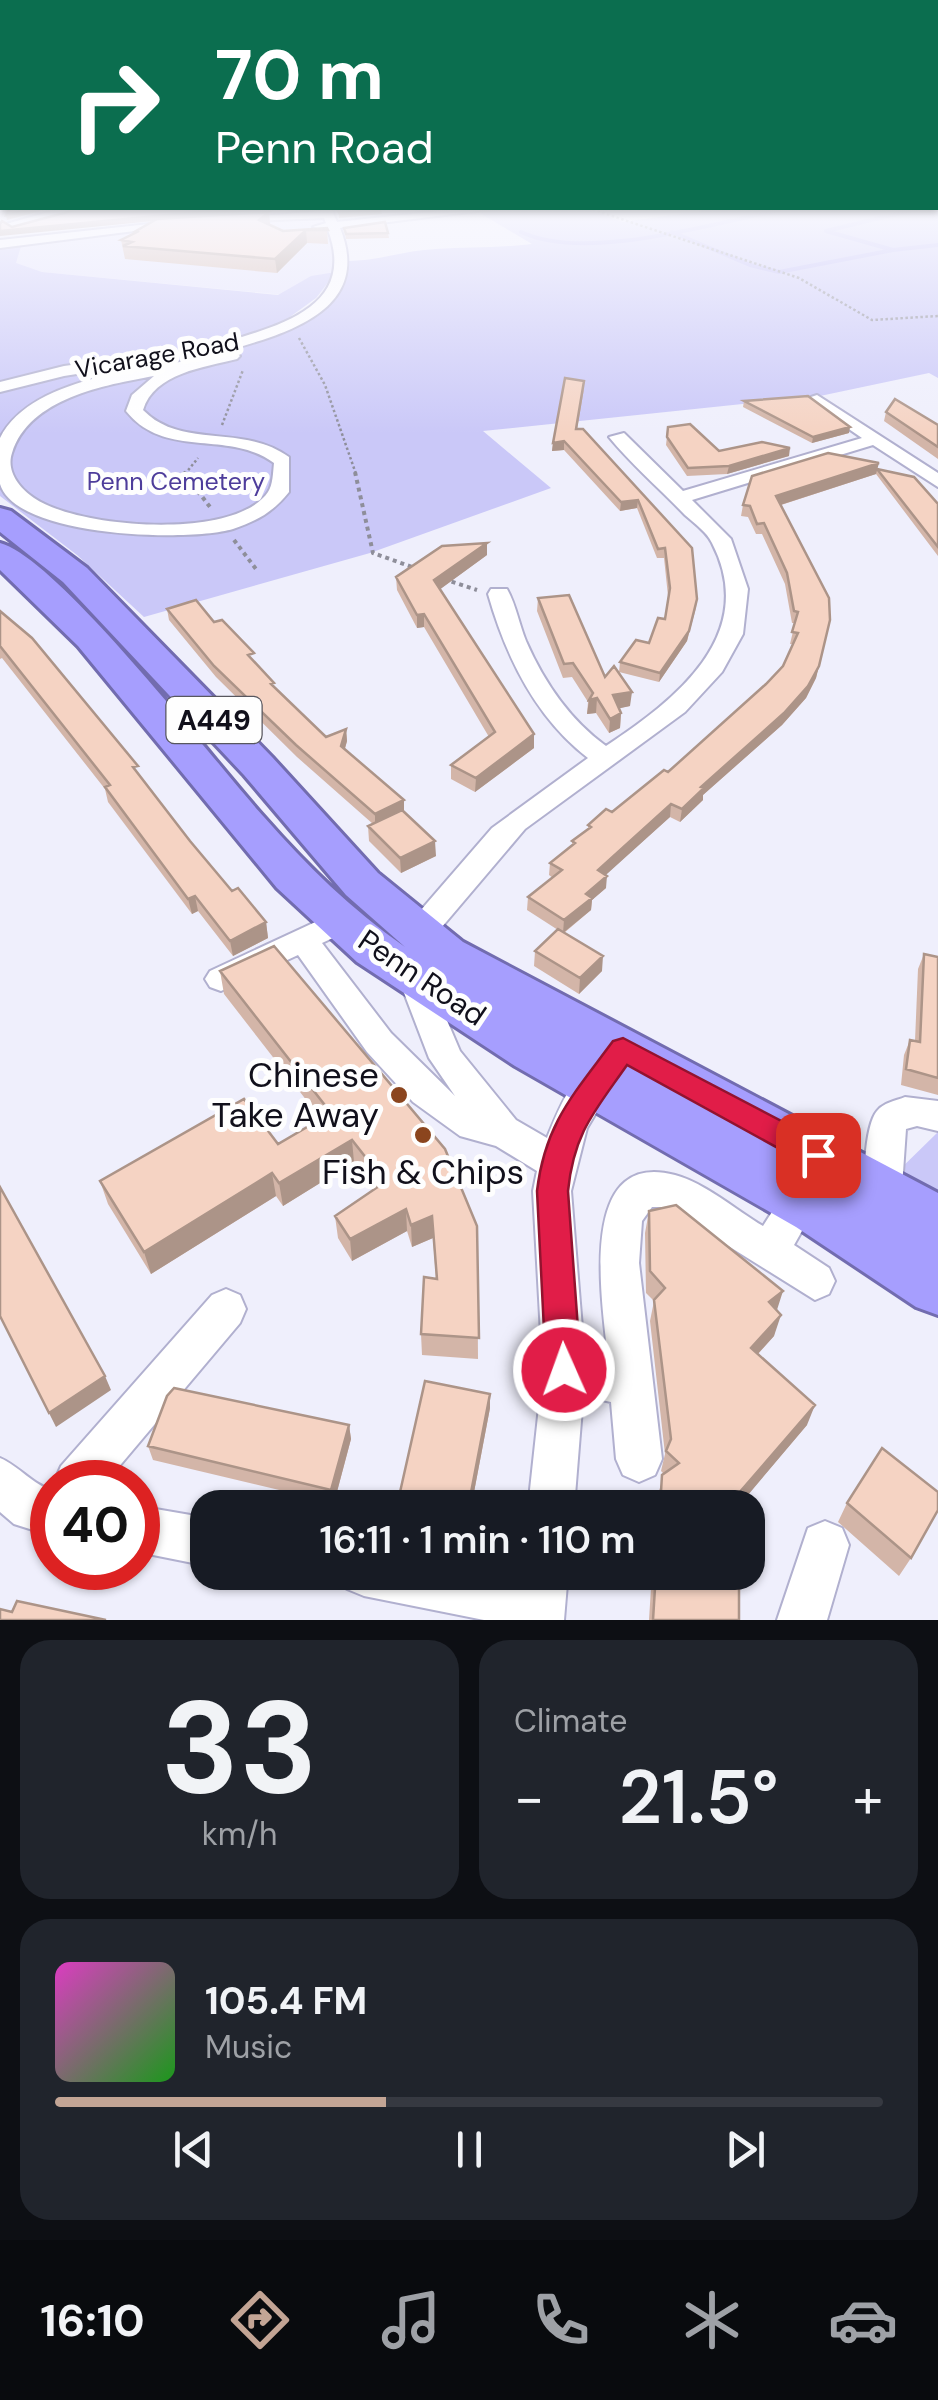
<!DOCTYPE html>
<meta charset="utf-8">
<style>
body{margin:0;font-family:"DM Sans",sans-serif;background:#20242c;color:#f1f3f6;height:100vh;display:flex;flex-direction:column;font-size:38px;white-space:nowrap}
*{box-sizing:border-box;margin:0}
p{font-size:32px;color:#9ea1a6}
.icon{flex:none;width:55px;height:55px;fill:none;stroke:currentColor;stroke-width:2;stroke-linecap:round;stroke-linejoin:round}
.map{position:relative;height:1620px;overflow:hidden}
.details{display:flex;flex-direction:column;gap:20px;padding:20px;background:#0d0f14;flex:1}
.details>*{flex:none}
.guide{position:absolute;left:0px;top:0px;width:940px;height:210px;box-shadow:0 2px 8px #0004;background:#0b6e4f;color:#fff;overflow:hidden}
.speed{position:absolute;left:30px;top:1460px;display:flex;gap:20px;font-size:50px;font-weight:700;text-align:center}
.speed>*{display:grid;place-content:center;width:130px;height:130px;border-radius:50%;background:#171b24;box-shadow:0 2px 8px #0004;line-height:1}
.speed .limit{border:15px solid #d22;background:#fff;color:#111}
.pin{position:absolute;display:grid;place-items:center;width:85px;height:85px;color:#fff;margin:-42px;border-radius:20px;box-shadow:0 5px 15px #0006}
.me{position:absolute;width:110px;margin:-55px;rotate:358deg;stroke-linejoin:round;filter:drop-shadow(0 0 8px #0008)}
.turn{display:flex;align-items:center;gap:35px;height:210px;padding:0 50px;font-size:45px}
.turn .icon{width:130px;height:130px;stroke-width:2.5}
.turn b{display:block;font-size:70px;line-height:85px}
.big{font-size:75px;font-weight:600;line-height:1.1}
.details .card{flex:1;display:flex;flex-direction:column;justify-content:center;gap:15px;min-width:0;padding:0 35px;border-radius:30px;background:#20242c}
.details .dial{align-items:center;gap:0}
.dial b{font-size:130px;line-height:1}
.song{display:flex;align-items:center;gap:30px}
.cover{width:120px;height:120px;border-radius:15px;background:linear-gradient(135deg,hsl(310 70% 55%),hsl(120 70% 35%))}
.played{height:10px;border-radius:5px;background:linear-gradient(90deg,#c3a595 40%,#363941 40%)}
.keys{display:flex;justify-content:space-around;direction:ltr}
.heat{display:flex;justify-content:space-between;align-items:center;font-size:55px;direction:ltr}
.details .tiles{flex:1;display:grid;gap:20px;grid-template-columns:1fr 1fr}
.card:last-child{grid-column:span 2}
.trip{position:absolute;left:190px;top:1490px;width:575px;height:100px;border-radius:30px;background:#171b24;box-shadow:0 2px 8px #0004;font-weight:600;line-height:100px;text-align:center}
.tab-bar{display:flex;height:160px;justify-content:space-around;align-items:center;background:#090b0e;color:#9ea1a6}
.tab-bar .icon{width:70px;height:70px}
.tab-bar .active{color:#c3a595}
.tab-bar b{font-size:45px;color:#f1f3f6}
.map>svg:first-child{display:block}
</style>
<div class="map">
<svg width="938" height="1620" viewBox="0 0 938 1620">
<rect width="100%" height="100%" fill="#efeffc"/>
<!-- built -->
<path fill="#e4e3fc" d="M323 216 335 238 334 279 316 298 42 272 15 264 22 243 176 224Z"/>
<!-- green -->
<path fill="#cac8f8" d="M938 207V378L929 373 820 396 483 431 551 488 370 553 144 617 77 555 0 496V391L30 381 169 359 256 340C280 343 335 308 344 285 347 278 347 268 348 261 378 261 406 250 436 249 468 247 499 248 532 244L478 212 505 208H585L623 222 723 208Z
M22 243 16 263 42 272 278 295 311 276 336 272 316 298 283 322 219 345 63 368 0 382V246Z
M938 1132V1202L892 1177Z"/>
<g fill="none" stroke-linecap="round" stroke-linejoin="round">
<!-- stream -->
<path stroke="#b7b3f5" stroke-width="4" d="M921 208 826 231 893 250 938 245
M521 232C587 263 717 222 789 208
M672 232 750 265 779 272 893 250"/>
<!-- minor casing -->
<g stroke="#b1b0cf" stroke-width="4">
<path id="minor" d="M63 208H131L125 211H75L12 228 6 224Z
M321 208H331L337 222 469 208H502L340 228C372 307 293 332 232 349L240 356 237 359C205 367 154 373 143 410 182 450 242 423 289 457V492C273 512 257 521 233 529 190 542 16 538 0 484 0 472 0 451 0 438 34 372 157 370 221 354L200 350C212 342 231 341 245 336 300 319 353 296 328 230L313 227 326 223 324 218 234 222 228 219 321 211ZM154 376 132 395 126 411C165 460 228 429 274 463 273 472 273 485 268 492 235 541 77 528 34 498 19 488 6 471 12 453 29 398 105 385 154 376Z
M186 220 182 225 0 248V240Z
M116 359 121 361V367L64 376 0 392V382L64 366Z
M817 395 938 473V487L873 445 692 500 731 539 748 589 743 634 722 672 685 712 525 829 430 941 419 944 408 941 404 933 408 925 492 828 588 758C535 717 506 657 488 594L491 589H507C516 605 519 624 526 641 544 682 569 719 606 746 674 701 760 635 712 543 707 532 694 523 685 515 660 489 632 465 609 437L624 433 683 491 862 438 811 403V397Z
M339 911 350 914 354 922 350 930 322 943 391 1033 455 1096 429 1058 398 977 403 969 414 965 425 969 460 1051 516 1120 547 1138C558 1111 580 1051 615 1063L620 1073 587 1128 571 1191 584 1353 608 1358C603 1306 575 1148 675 1175 705 1183 736 1210 763 1226L788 1187 801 1182 814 1187 820 1199 794 1245 829 1268 835 1281 829 1294 815 1300 666 1207H652L642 1221 639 1263 662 1459 655 1475 639 1482 623 1475 616 1459 611 1402 583 1396 574 1508H528L543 1370 533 1191 537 1171 496 1146 460 1136 413 1102 367 1052 298 955 221 991 210 987 205 979 210 971Z
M905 1097 938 1101V1131L917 1126 906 1129 901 1201 895 1213 882 1218 869 1213C861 1196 864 1126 877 1111 883 1103 895 1101 905 1097Z
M226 1289 240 1295 246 1309 240 1323 106 1482H54L61 1466 212 1295Z
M0 1458C19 1466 33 1485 52 1490V1536L14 1524 0 1512Z
M138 1506 208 1518V1566L138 1552Z
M825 1521 842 1528 849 1545 827 1620H777L808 1528Z
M340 1572H490L519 1578 520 1572H568L564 1620H484L364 1596 347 1589Z"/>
</g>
<!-- highway casing -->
<g stroke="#726caf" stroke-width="6">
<path id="highway" d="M0 508 11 511 87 568 272 757 378 873 463 942 938 1193V1315L916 1307 796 1227 515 1066 357 962 277 888 78 646 0 570V543C58 558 216 764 264 817 306 865 352 910 405 947L346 895 244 775 63 582 0 532Z"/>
</g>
<!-- path-far1 -->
<path stroke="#8e8e9a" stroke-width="2.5" stroke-dasharray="2.5 2.5" stroke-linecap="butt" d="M588 208 799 278 872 320 938 316
M299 338 325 385 356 474
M222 425 243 370
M185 474 198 458"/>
<!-- path -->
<path stroke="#8e8e9a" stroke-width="4" stroke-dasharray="4 4" stroke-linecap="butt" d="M183 472 210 507
M355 472 373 553 415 568
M234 540 256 569
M444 579 477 590"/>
<!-- minor -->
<use href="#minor" fill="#fff" fill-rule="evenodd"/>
<!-- highway -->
<use href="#highway" fill="#a69efe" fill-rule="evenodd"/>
</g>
<!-- wall -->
<path fill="#d3b5a8" d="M129 208H288L198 216 269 212 270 225 283 231 327 228 328 244 307 243 277 273 125 259 121 240 136 233V231L154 221 12 227 124 210Z
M344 228 388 233 389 238 346 239Z
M584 389 577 429 692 548 697 599 696 608 687 641 659 682 619 672 620 662 649 643 665 619 668 596 664 558H657L637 508 620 511 564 450 552 451 553 443Z
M744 401 849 433 812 443 743 407Z
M886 412 938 425V459L884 421Z
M668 427 719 451 789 456 727 474 687 476 666 445Z
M878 469 938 504V556L876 474 781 505 830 620 816 678 806 698 782 725 703 795V800L680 822 670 817 605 875 606 888 592 900 591 910 564 933 602 971 579 994 534 966 535 951 558 930 527 910 528 897 553 878 549 875 550 863 572 846V841L588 829V825L612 812 668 772 766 684 783 666 793 644H790L795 623H792L785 584 762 534H756L748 517 741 516 743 505Z
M487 555 440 589 534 748 475 792 451 779V765L489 737 424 627 417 628 397 590 396 577Z
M538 598 630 706 619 708 621 713 620 728 609 733 596 713 587 714 588 702 572 677 563 678 537 611Z
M167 609 214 622 256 663 275 688 326 737 346 729 347 741 345 749 404 812 436 856 401 873 369 841 368 826 373 824 297 757 216 677 169 620Z
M0 611 140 776 190 841 232 891 266 922 268 938 233 956 198 911 192 914 108 802 105 789 2 658 0 659Z
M924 954 938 957V1095L901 1085 904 1055 910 1040 915 1041 918 969Z
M220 971 477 1226 478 1359 422 1355 421 1334 436 1279 433 1238 412 1247 407 1231 352 1261 338 1238 335 1216 375 1189 354 1162 283 1206 276 1196 151 1274 108 1204 100 1181 278 1144 321 1119 224 994Z
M649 1211 777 1310 774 1336 758 1354 807 1425 739 1505V1508H657L658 1495 664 1474 661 1471 665 1454 650 1321 654 1301 646 1293 645 1233Z
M490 1394V1408L471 1508H399L398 1501Z
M349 1425 351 1439 334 1503 153 1460 148 1446Z
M847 1503 911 1558 899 1576 838 1522Z
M652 1572H739V1620H649Z"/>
<!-- shaded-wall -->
<path fill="#ac9488" d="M34 208H51L7 220 6 215Z
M240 208H288L0 236V231Z
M381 209 382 214 339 218V213Z
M269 212 270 224 260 232 259 220Z
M306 230 307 243 277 273 275 259Z
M850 427 849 433 812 443 813 437Z
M564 441V450L552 451 553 443Z
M790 448 789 456 727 474 729 466Z
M879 463 876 474 774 507 776 496Z
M638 500 637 508 620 511 621 502Z
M487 543V555L435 593 434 580Z
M697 599 687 641 659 682 660 673Z
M424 614V627L417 628V615Z
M819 666 816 678 806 698 782 725 703 795V800L680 822 682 809 701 787Z
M632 692 630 706 612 710 613 695Z
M597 698 596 713 587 714 589 700Z
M621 713 620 728 609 733 610 719Z
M346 729 347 741 342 758 341 746Z
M534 734V748L475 792 476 778Z
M404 800V813L375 826V814Z
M671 804 670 817 597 883 598 870Z
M435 841 436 856 401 873 400 858Z
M607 876 606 888 592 900 591 910 563 933 564 920 586 894Z
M195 896 198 911 192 914 188 899Z
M266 922 268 938 233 956 230 941Z
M603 956 602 971 579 994 580 978Z
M352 1140 354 1162 283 1206 279 1183Z
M272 1173 276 1196 151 1274 144 1252Z
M406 1209 407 1231 352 1261 350 1239Z
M432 1216 433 1238 412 1247 411 1225Z
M783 1291 776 1313 769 1302Z
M781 1315 774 1336 744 1369 751 1348Z
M105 1376 111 1390 56 1427 49 1413Z
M490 1394V1408L471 1508H468Z
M815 1405 807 1425 737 1508 739 1493Z
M349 1425 351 1439 334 1503 331 1490Z"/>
<!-- building -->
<path fill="#f5d3c3" stroke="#ac9488" stroke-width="2.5" d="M10 208H34L6 215Z
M129 208H240L0 231V224L2 221 12 227 75 210H124Z
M337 208H381V209L339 213Z
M269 212 259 220 283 231 327 228 328 230H306L275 259 123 246 132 242 121 240 139 231H136L157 219Z
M385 222 388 233 346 234 344 228Z
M565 378 584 381 576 429H583L692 548 697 599 689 631 660 673 620 662 636 640 649 643 658 618 665 619 670 588 665 548 658 549 638 500 621 502 564 441 553 443Z
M808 396 850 427 813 437 744 401Z
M895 399 938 425V447L886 412Z
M690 424 719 451 762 442 790 448 729 466 688 468 667 437 668 427Z
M828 453 879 463 776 496 829 598 830 620 819 666 808 686 784 713 701 787 704 788 682 809 671 804 598 870 607 876 586 894 592 898 564 920 528 897 562 870 550 863 575 843 572 841 591 827 588 825 606 809 612 812 664 770 668 772 766 684 783 666 798 633 792 632 798 612 794 611 787 573 764 523 757 524 750 506 743 505 752 476Z
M877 469 914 477 938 504V547Z
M487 543 434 580 534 734 476 778 451 765 495 732 424 614 417 615 396 577 442 546Z
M569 595 605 677 614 666 632 692 613 695 621 713 610 719 597 698 589 700 593 693 573 663 564 664 538 598Z
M196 600 214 622 222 620 254 653 248 655 274 683 271 684 326 737 346 729 341 746 404 800 375 814 296 745 214 666 167 609Z
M0 611 32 638 138 766 133 767 190 841 232 891 238 888 266 922 230 941 195 896 188 899 105 787 110 785 0 646Z
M402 810 435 841 400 858 368 826Z
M558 929 603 956 580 978 535 951Z
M274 946 445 1149 477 1226 479 1338 421 1334 424 1277 437 1279 432 1216 411 1225 406 1209 350 1239 335 1216 385 1182 352 1140 279 1183 272 1173 144 1252 100 1181 244 1099 278 1144 331 1113 220 971Z
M924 954 938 957V1078L906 1069 910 1040 920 1042Z
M0 1187 105 1376 49 1413 0 1316Z
M676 1205 783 1291 769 1302 781 1315 751 1348 815 1405 739 1493V1508H660L662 1475 679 1463 666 1451 671 1439 654 1300 665 1288 650 1271 649 1211Z
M425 1381 490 1394 468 1508H424L398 1501Z
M174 1388 349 1425 331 1490 148 1446 167 1396Z
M882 1448 938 1492V1510L911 1558 847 1503Z
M656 1572H739V1620H653Z
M17 1601 106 1620H0V1609L12 1612Z"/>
<!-- sky -->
<linearGradient id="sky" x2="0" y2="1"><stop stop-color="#94b4ed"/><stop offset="0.48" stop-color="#f8f8fe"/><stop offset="1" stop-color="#f8f8fe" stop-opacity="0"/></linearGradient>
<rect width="938" height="434" fill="url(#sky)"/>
<!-- route -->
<path fill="#e11d48" stroke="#92132f" stroke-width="2.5" d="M623 1038 829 1146 833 1155 829 1164 818 1168 807 1164 627 1065C595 1111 574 1132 568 1191L581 1370 576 1383 564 1388 551 1383 546 1370 537 1191C545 1123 574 1094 613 1041Z"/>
<!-- markers -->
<g fill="#8b451e" stroke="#fefefe" stroke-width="4">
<circle cx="399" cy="1095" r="10"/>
<circle cx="423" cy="1135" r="10"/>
</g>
<g text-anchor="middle" stroke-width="10" stroke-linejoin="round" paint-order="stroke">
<!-- far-street labels -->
<g font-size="25" fill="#11101b" stroke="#fefefe">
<text transform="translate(157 355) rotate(-10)" y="9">Vicarage Road</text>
</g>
<!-- far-park labels -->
<g font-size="25" fill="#4e3d9b" stroke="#fefefe">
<text x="176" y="490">Penn Cemetery</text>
</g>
<!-- shield labels -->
<rect fill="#fefefe" stroke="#58575f" stroke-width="2.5" x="166.5" y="697" width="95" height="46" rx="8"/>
<g font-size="28" font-weight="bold" fill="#11101b">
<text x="214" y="730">A449</text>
</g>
<!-- street labels -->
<g font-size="30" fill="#11101b" stroke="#fefefe">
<text transform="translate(422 978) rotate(34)" y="10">Penn Road</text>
</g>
<!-- near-poi labels -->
<g font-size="35" fill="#11101b" stroke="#fefefe" text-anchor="end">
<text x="379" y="1087">Chinese<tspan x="379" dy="40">Take Away</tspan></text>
<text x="423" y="1184" text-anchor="middle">Fish &amp; Chips</text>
</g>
</g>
</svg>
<div class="speed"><div class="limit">40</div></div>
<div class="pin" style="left:818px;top:1155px;background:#d93025"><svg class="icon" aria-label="arrive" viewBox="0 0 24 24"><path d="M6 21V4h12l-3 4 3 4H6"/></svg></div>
<svg class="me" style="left:564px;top:1370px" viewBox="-20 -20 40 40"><circle r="17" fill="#e11d48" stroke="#fff" stroke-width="3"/><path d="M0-11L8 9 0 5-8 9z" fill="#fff"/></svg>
<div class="trip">16:11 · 1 min · 110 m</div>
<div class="guide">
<div class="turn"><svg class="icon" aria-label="right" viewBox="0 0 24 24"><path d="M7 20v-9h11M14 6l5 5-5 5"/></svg><div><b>70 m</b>Penn Road</div></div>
</div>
</div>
<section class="details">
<div class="tiles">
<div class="card dial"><b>33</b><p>km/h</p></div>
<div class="card"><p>Climate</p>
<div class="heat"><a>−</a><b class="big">21.5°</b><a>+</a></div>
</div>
<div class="card">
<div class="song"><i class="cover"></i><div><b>105.4 FM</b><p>Music</p></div></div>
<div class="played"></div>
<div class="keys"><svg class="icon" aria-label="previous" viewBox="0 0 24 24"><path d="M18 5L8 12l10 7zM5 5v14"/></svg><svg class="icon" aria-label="pause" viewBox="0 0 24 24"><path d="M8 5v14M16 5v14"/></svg><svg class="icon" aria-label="next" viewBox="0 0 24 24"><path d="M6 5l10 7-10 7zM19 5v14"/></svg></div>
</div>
</div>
</section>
<nav class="tab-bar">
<b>16:10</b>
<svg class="icon active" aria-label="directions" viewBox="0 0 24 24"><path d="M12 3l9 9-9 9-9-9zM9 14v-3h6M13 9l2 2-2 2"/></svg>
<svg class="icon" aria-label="music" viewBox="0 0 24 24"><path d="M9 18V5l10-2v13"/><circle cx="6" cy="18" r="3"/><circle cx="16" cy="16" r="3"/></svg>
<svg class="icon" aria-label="phone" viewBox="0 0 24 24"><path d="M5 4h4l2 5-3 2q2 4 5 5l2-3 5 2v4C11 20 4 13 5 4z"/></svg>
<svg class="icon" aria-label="climate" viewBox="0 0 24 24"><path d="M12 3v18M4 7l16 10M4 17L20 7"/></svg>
<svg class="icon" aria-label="car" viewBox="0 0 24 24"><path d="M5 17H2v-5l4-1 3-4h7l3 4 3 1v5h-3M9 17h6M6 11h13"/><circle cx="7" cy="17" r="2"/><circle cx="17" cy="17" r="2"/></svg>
</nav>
